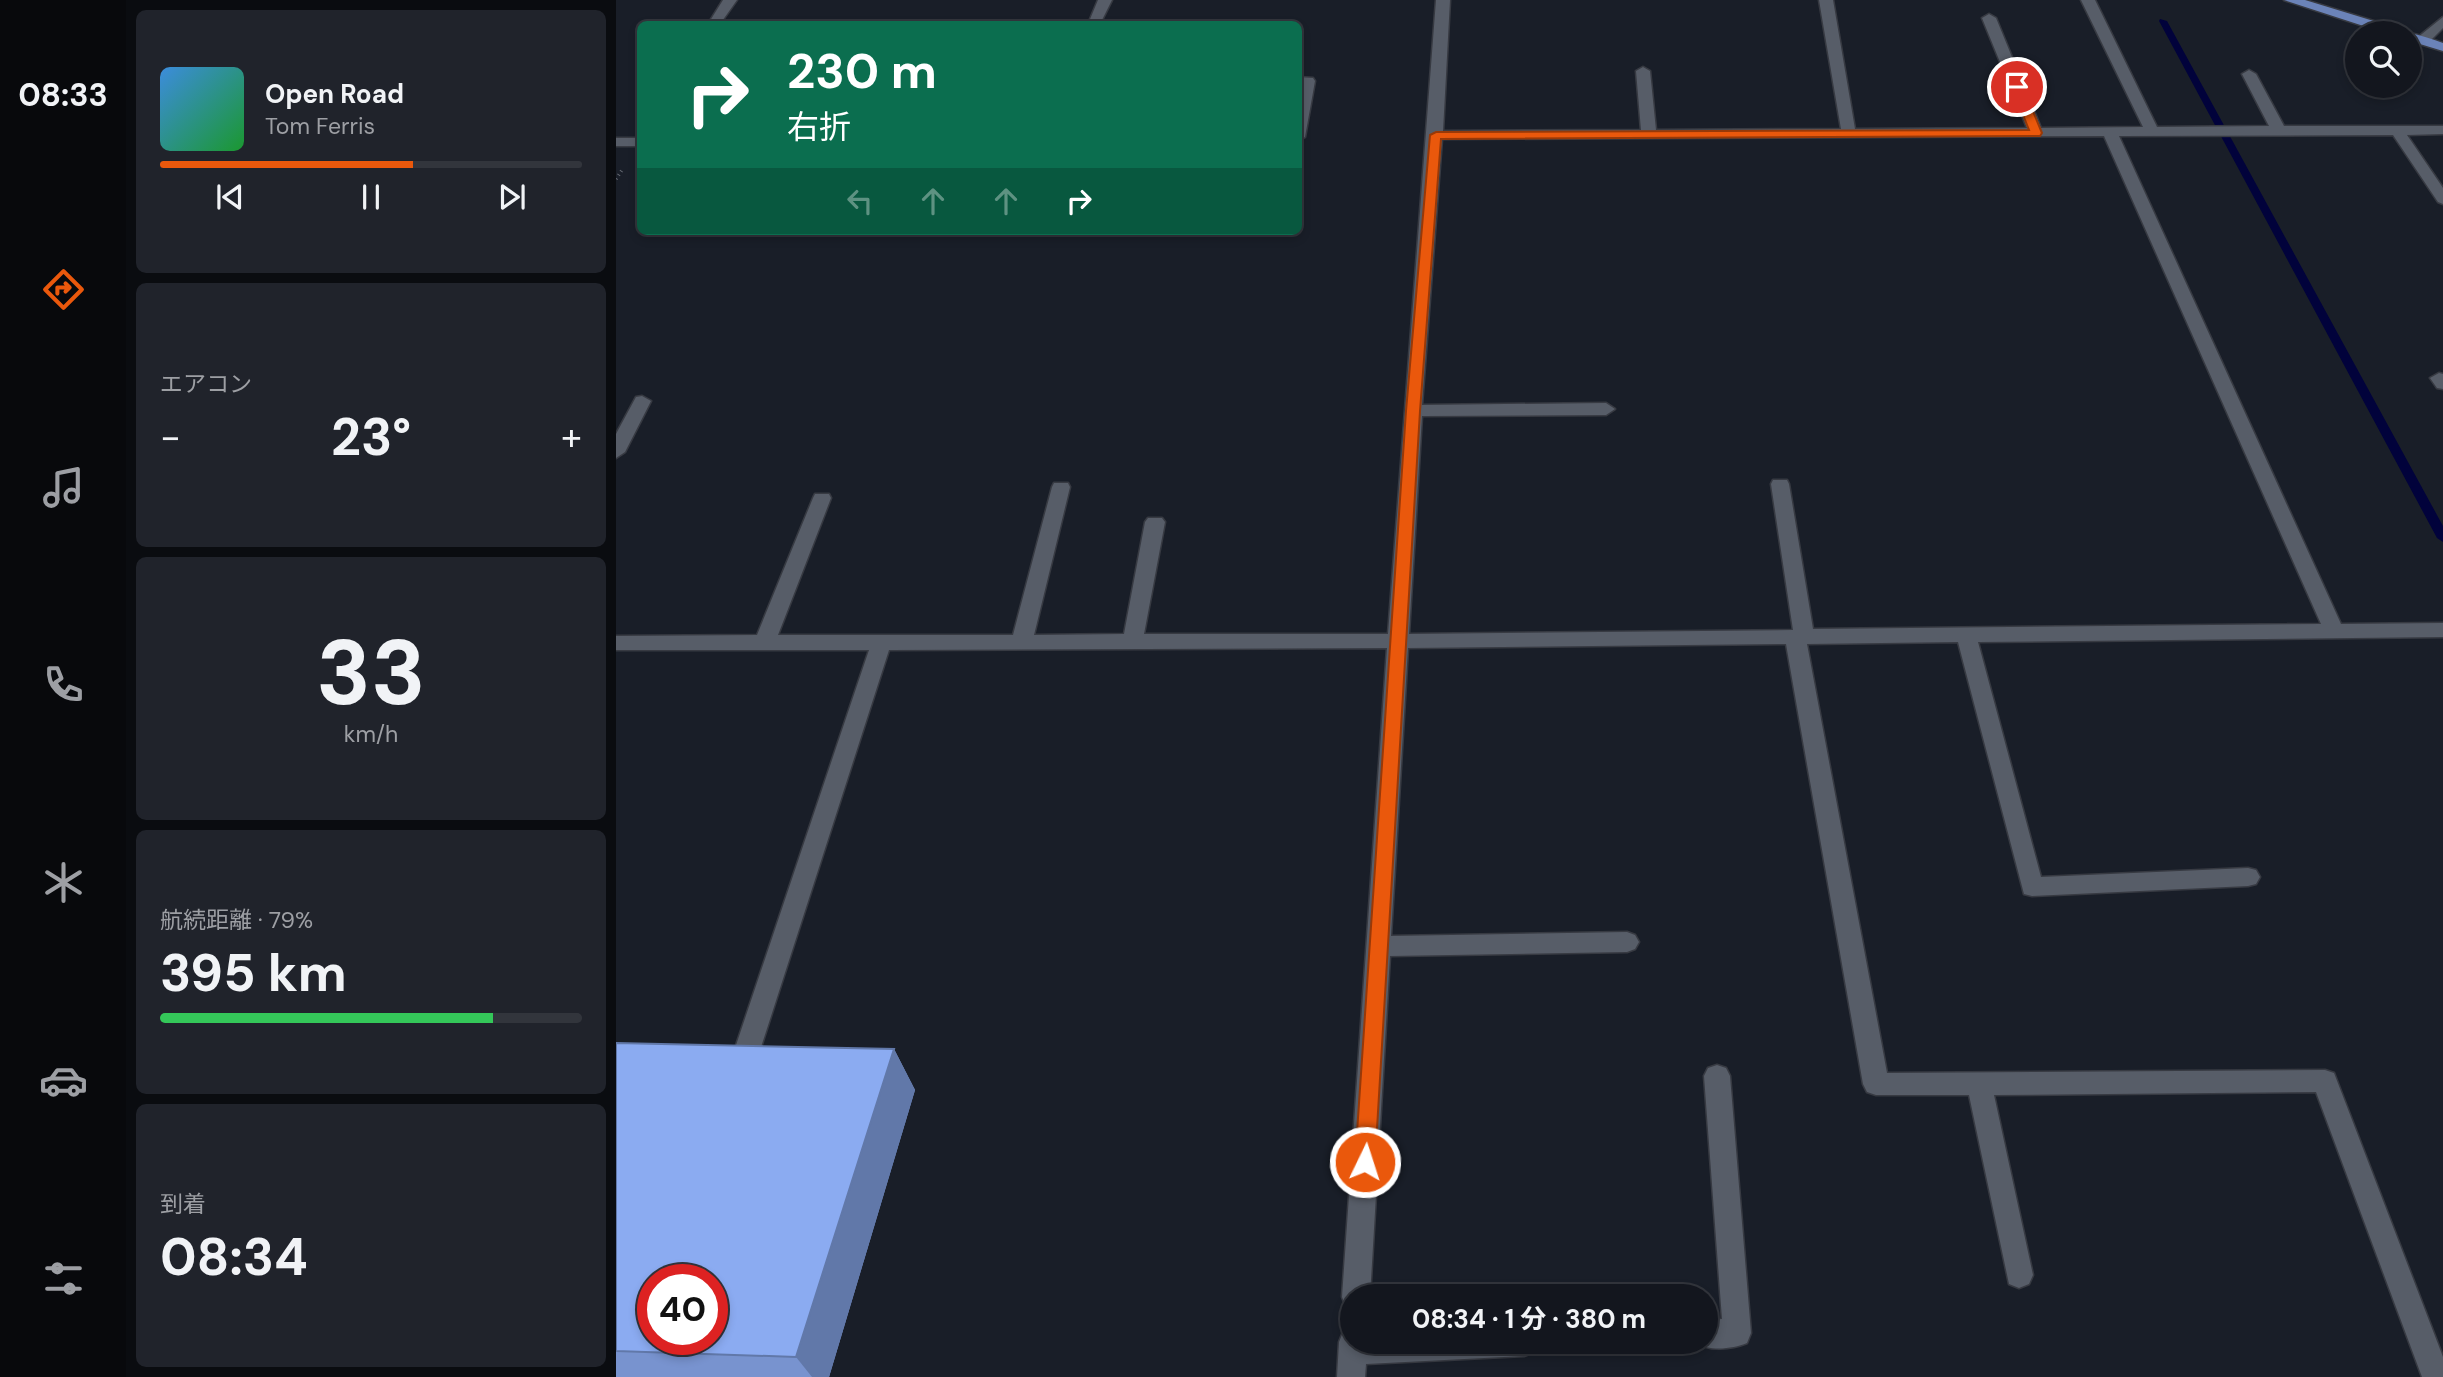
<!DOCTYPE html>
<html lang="ja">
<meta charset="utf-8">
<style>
body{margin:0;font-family:"DM Sans","Noto Sans JP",sans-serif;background:#20232b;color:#f1f3f6;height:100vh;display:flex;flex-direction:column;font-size:26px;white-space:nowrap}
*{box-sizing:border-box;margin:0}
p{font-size:23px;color:#9d9fa4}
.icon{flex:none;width:38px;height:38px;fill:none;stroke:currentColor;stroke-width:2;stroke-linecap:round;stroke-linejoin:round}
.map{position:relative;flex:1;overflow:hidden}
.sheet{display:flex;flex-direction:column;gap:10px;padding:10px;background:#0a0c10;width:490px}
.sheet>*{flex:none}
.guide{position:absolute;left:21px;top:21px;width:665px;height:214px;border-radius:10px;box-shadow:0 4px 10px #0003,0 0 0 2px #32353c;background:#0b6e4f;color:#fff;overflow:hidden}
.tools{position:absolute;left:1729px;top:21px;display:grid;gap:14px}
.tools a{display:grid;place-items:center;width:77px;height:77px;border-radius:50%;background:#13161e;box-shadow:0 4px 10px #0003,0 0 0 2px #32353c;font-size:35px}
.speed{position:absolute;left:21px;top:1264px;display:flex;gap:14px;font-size:35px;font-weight:700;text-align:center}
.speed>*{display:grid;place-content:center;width:91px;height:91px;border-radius:50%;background:#13161e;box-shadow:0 4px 10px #0003,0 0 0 2px #32353c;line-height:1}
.speed .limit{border:10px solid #d22;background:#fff;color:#111}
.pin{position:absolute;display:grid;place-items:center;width:60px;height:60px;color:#fff;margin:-30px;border:4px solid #fff;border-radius:50%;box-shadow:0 2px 7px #0007}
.me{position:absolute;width:77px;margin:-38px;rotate:4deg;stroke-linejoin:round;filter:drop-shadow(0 0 5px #0008)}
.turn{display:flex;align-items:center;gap:24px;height:147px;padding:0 35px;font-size:32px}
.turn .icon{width:91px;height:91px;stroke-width:2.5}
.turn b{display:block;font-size:49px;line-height:60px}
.lanes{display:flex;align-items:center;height:66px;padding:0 35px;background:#0003;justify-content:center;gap:35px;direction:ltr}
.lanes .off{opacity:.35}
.big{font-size:52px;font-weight:700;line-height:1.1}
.sheet .card{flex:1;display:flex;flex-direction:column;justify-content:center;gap:10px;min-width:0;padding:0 24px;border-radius:10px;background:#20232b}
.sheet .dial{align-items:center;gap:0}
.dial b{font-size:91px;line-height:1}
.song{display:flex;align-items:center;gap:21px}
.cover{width:84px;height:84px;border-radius:10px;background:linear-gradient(135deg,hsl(210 70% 55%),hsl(130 70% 35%))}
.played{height:7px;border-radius:4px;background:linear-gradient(90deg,#ea580c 60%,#32353c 60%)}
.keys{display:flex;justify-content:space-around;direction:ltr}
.heat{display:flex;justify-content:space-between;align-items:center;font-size:38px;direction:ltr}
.charge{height:10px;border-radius:5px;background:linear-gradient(90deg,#34c759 79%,#32353c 0)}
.trip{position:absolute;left:724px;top:1284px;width:378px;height:70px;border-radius:35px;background:#13161e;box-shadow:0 4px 10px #0003,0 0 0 2px #32353c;font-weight:700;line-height:70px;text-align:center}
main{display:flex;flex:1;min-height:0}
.menu{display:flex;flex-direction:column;width:126px;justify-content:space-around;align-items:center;background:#08090c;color:#9d9fa4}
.menu .icon{width:49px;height:49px}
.menu .on{color:#ea580c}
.menu b{font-size:32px;color:#f1f3f6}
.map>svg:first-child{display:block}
</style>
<main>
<nav class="menu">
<b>08:33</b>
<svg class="icon on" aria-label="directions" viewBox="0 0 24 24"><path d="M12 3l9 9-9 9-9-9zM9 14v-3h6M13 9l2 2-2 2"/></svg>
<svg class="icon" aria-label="music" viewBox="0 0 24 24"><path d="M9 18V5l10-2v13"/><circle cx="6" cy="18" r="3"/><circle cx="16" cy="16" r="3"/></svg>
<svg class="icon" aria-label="phone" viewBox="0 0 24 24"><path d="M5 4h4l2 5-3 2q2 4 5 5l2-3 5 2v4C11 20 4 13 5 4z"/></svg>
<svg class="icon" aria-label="climate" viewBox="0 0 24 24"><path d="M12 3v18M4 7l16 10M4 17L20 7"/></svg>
<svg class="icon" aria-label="car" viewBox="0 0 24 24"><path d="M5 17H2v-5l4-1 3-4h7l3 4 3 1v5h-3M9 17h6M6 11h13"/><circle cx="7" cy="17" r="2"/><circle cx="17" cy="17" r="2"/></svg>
<svg class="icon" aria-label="filters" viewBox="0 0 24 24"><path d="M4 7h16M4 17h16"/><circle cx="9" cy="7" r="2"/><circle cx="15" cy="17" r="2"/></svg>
</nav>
<section class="sheet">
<div class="card">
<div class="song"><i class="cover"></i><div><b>Open Road</b><p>Tom Ferris</p></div></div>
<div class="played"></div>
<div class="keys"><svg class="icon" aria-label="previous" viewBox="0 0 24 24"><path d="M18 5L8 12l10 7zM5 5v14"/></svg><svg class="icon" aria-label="pause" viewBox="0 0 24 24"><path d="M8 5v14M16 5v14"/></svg><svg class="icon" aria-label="next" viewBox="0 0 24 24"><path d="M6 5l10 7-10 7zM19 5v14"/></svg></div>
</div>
<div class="card"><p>エアコン</p>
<div class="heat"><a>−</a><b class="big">23°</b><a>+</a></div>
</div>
<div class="card dial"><b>33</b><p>km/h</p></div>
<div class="card"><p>航続距離 · 79%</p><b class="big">395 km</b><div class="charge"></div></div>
<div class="card"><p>到着</p><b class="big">08:34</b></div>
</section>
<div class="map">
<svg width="1827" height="1377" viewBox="0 0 1827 1377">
<rect width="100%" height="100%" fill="#191e28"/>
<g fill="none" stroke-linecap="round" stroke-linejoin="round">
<!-- stream -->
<path fill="#01023b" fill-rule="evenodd" d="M1544 19 1551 21 1827 526V542L1821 538 1543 21Z"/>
<!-- minor casing -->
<g stroke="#373a42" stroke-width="3">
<path id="minor" d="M107 0H121L104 24H92Z
M482 0H496L484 24H472Z
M820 0H834L827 131 1025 130 1020 71 1027 67 1034 71 1040 130 1225 129 1203 0H1217L1239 129 1411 128 1366 18 1373 14 1380 18 1425 128 1527 127 1465 0H1479L1541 127 1653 126 1626 74 1633 70 1640 74 1668 126H1827V134L1791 135 1827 188V204L1822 202 1777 135 1503 136 1725 624 1827 623V637L1362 642 1425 877 1632 868 1640 870 1644 877 1640 884 1632 886 1416 896 1408 894 1342 642 1191 644 1271 1073 1709 1070 1718 1073 1827 1357V1377H1806L1700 1092 1378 1095 1417 1275 1413 1284 1403 1288 1393 1284 1353 1095H1260L1251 1092 1247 1084 1170 644 792 648 775 936 1011 932 1019 935 1023 942 1019 949 1011 952 774 956 754 1297H737V1309L730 1307 726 1297 771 648 273 650 137 1072 133 1080 124 1083 115 1080 111 1072 253 650H0V636L141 635 197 498 199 494H213L215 498 162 635H397L436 487 438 483H452L454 487 418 635 508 634 529 522 532 518H546L549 522 528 634H772ZM1488 136 1705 624 1197 629 1173 484 1171 480H1157L1155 484 1177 630 793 634 806 416 990 415 999 409 990 403 806 405 826 139Z
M1827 17V28L1811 44H1801V38Z
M682 77 697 78 699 81 689 137 682 141Z
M0 138H24V146H0Z
M1823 373 1827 374V389L1821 388 1814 378Z
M26 396 35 401 9 452 0 458V434L20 397Z
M1101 1065 1110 1068 1114 1076 1135 1333 1131 1343C1116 1349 1093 1352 1079 1342H1090V1320L1106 1319 1088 1076 1092 1068Z
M737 1328V1342H922L918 1352 908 1356 750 1364 749 1377H721L723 1342 727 1332Z"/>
</g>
<!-- major casing -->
<g stroke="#373a42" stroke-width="3">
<path id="major" d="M1668 0H1689L1787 30 1789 33H1769Z
M1793 33C1804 35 1816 39 1827 43V51L1794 41Z"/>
</g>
<!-- path -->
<path stroke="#676b74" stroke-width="3.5" stroke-dasharray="1 3.5" stroke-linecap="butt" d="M0 179 6 170"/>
<!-- minor -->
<use href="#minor" fill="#575d68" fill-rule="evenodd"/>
<!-- major -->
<use href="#major" fill="#6b83b8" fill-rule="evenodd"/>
</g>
<!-- wall -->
<path fill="#7893cf" d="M0 1043 278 1049 299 1090 213 1377H0Z"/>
<!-- shaded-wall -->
<path fill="#6178a9" d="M278 1049 299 1090 213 1377H196L180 1357Z"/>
<!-- building -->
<path fill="#8babf1" stroke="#6178a9" stroke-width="2" fill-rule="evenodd" d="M0 1043 278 1049 180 1357 0 1351ZM37 1279H96V1339H37Z"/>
<!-- route -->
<path fill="#ea580c" stroke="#983908" stroke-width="2" d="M1401 84 1407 87 1426 133 1424 136 825 139 804 411 759 1162 756 1168 749 1171 742 1168 739 1162 790 411 814 135 820 132 1413 130 1396 87Z"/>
</svg>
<div class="tools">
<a><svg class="icon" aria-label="search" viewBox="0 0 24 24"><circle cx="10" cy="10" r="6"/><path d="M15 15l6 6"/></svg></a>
</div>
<div class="speed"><div class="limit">40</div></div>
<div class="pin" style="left:1401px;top:87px;background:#d93025"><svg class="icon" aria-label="arrive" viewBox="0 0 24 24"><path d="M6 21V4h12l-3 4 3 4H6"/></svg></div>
<svg class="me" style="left:749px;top:1162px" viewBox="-20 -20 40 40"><circle r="17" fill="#ea580c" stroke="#fff" stroke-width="3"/><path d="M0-11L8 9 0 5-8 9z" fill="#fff"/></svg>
<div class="trip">08:34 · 1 分 · 380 m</div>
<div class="guide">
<div class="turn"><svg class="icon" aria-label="right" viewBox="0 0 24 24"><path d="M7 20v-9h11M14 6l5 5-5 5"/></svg><div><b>230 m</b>右折</div></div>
<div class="lanes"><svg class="icon off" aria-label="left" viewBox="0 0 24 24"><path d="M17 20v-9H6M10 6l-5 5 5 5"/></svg><svg class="icon off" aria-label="ahead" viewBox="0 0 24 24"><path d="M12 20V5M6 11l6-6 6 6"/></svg><svg class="icon off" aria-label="ahead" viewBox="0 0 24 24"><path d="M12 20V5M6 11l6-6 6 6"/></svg><svg class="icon" aria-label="right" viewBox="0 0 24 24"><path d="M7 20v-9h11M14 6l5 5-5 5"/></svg></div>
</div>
</div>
</main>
